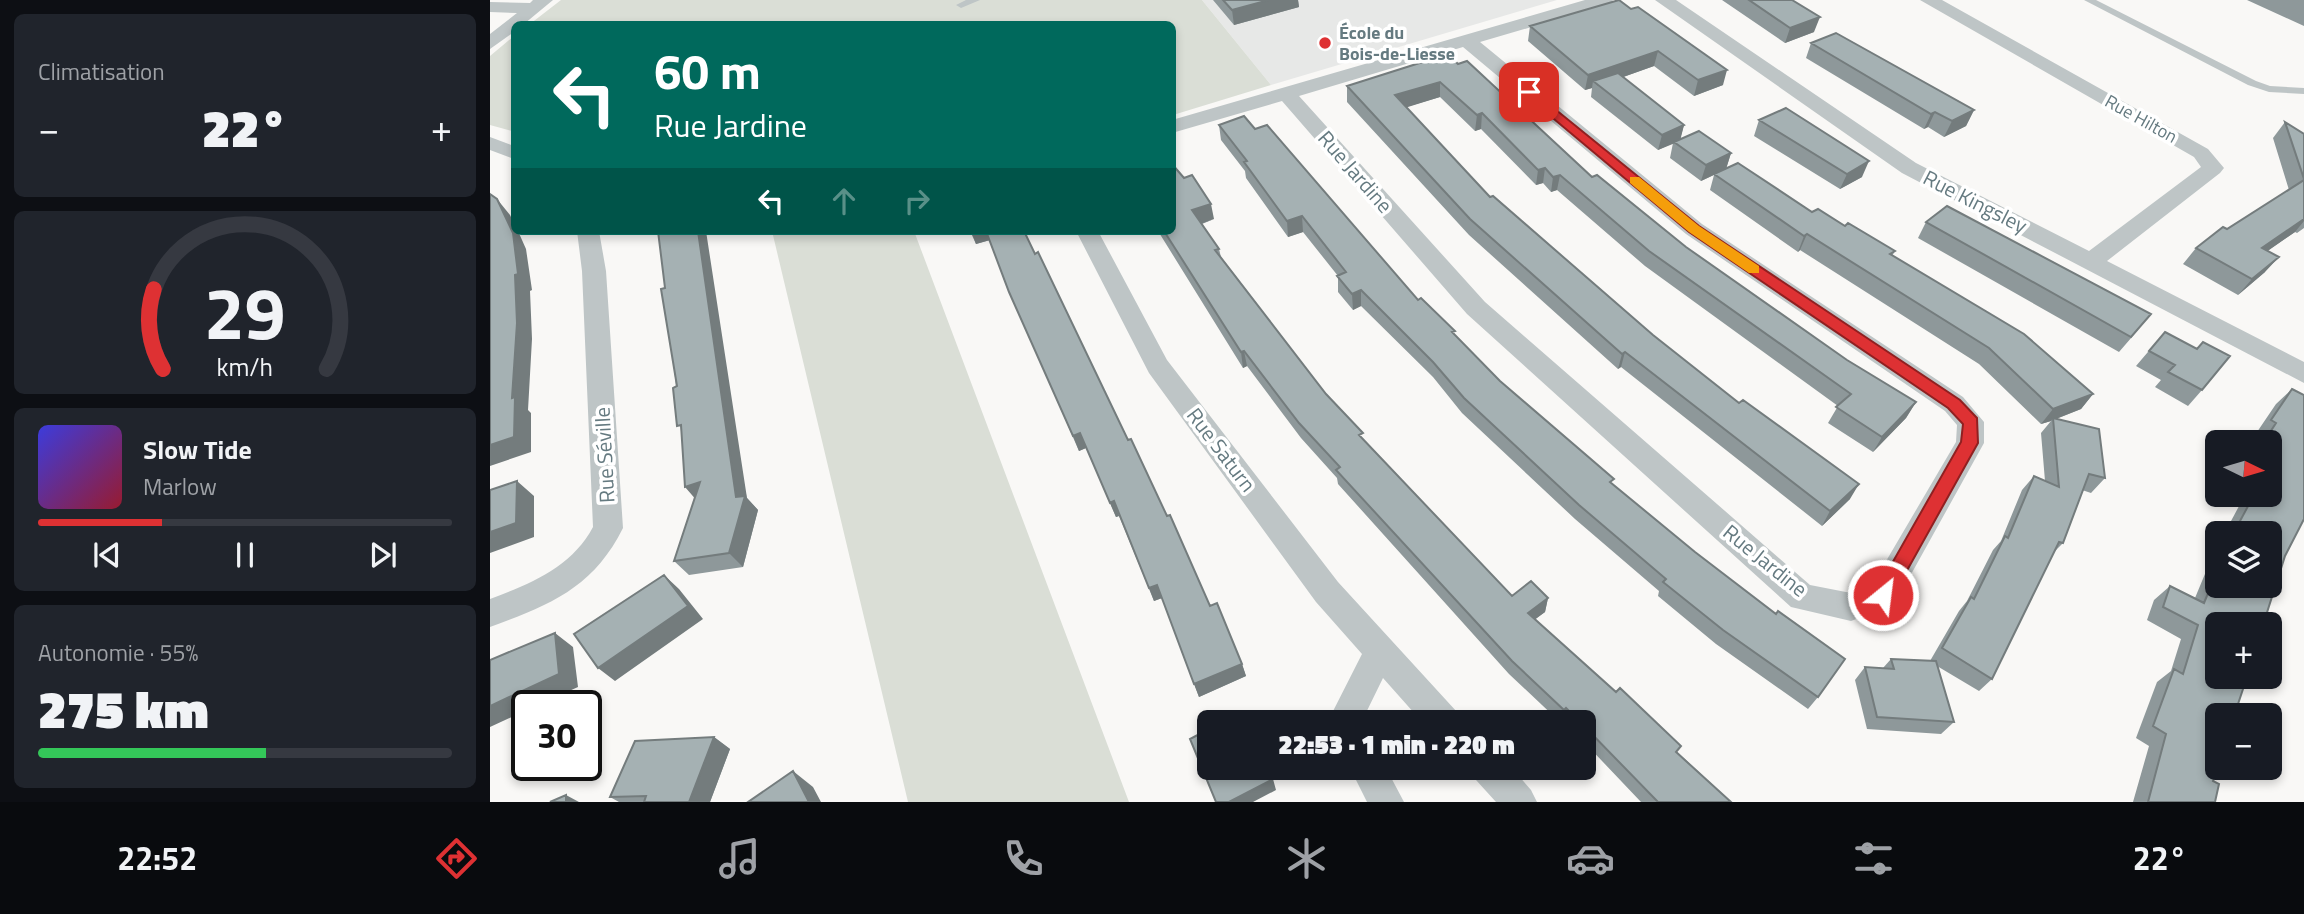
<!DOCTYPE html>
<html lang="fr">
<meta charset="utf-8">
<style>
body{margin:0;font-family:"Titillium Web",sans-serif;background:#20242c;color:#f1f3f6;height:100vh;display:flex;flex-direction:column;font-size:26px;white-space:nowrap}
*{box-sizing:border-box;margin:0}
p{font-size:23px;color:#9ea1a6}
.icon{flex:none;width:38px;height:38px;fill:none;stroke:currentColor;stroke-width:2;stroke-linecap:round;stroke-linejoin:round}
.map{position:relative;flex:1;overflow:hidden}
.side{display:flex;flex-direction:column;gap:14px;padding:14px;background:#0d0f14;width:490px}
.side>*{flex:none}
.banner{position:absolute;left:21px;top:21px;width:665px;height:214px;border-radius:10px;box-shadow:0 4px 10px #0003;background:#00695c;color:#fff;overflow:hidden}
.needle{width:46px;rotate:95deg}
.buttons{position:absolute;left:1715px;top:430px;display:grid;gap:14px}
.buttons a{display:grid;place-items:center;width:77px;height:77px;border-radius:10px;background:#171b24;box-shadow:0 4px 10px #0003;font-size:35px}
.speed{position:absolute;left:21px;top:690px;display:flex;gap:14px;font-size:35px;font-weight:700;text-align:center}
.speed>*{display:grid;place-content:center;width:91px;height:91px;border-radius:50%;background:#171b24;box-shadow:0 4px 10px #0003;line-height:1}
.speed .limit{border:4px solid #111;border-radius:10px;background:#fff;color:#111}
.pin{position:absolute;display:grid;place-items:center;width:60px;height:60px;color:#fff;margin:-30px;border-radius:14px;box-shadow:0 4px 10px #0006}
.me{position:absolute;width:77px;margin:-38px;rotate:29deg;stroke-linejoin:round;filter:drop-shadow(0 0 5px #0008)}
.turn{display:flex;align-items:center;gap:24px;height:147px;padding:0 28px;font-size:32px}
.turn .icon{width:91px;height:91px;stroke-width:2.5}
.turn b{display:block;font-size:49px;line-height:60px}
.lanes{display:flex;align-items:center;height:66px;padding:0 28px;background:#0003;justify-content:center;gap:35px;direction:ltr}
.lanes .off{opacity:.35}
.big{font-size:52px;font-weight:800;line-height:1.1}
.side .widget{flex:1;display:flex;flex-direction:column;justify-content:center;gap:10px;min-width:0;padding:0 24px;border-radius:10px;background:#20242c}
.side .dial{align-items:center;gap:0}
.dial svg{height:182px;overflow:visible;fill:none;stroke:#363941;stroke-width:7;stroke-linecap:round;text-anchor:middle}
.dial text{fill:#f1f3f6;stroke:none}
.song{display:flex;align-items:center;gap:21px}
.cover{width:84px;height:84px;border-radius:10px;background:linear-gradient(135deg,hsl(240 70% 55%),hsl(350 70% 35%))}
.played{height:7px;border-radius:4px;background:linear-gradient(90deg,#de3133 30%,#363941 30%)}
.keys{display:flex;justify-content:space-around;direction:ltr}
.heat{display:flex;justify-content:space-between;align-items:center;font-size:38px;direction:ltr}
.charge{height:10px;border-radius:5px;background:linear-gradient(90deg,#34c759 55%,#363941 0)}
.trip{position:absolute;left:707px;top:710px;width:399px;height:70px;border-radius:10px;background:#171b24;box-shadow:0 4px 10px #0003;font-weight:800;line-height:70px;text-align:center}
.tabs{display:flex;height:112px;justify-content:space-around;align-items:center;background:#090b0e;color:#9ea1a6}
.tabs .icon{width:49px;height:49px}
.tabs .current{color:#de3133}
.tabs b{font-size:32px;color:#f1f3f6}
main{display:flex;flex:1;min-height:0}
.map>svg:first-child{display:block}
</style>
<main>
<section class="side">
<div class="widget"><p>Climatisation</p>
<div class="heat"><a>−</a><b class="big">22°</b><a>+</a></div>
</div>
<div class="widget dial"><svg viewBox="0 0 100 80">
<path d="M14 69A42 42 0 1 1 86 69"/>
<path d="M14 69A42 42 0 0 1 10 34" stroke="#de3133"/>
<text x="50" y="56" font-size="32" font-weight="700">29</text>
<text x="50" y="72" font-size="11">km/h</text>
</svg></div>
<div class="widget">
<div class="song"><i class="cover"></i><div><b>Slow Tide</b><p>Marlow</p></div></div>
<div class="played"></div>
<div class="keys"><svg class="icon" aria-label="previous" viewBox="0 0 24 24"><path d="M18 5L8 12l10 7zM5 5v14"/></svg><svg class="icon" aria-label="pause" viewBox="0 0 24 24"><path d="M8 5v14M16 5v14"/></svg><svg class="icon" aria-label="next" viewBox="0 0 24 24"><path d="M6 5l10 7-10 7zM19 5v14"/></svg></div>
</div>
<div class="widget"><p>Autonomie · 55%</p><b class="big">275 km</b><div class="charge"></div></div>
</section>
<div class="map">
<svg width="1814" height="802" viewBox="0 0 1814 802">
<rect width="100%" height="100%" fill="#f9f8f6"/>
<!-- built -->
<path fill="#e7e8e7" d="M712 0H1067L781 85Z"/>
<!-- green -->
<path fill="#daded6" d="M71 0H712L781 85 683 115 682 24H40Z
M24 36V130L22 131 0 125V56Z
M282 231H424L639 802H418Z"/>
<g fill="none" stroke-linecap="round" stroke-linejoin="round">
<!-- lane -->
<path fill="#bec5c6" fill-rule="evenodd" d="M476 0H490L471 8 466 5Z
M1594 0H1606L1766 81 1780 86 1814 88V94L1779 92 1758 85Z"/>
<!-- street -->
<path fill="#bec5c6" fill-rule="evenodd" d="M43 0H63L34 24H24V32L0 49V34L27 13 0 12V2L40 3Z
M1095 0H1123L1120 4 990 42 1212 224 1473 397 1494 422V443L1404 605 1361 621 1301 607 977 314 792 101 682 133V120ZM973 47 1196 234 1455 411 1467 425 1466 442 1382 585 1361 593 1320 585 995 302 809 96Z
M1165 0H1186L1426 163 1599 251 1711 167 1704 157 1430 0H1452L1718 149 1734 168 1730 173 1617 261 1814 362V383L1412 173Z
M0 137 24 146V159L0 150Z
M87 231H109L116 271 133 528C103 588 60 605 0 627V599C40 584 82 567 103 527L92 271Z
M586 231H608L677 360 848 582 967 712 972 723H933L893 678 871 723H837L872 654 826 602 659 373Z
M860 768H896L914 802H877Z
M981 768H1022L1041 790 1047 802H1006L986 780Z"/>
</g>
<!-- wall -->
<path fill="#8e989a" d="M723 0H808L809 7 744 25Z
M1129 0 1233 85 1204 96 1164 66 1133 77 1194 125 1190 139 1241 153 1236 169 1322 212 1355 226 1405 251 1402 256 1603 394 1591 409 1566 419 1615 478 1601 493 1592 490 1573 543 1564 552 1502 679 1489 691 1447 666 1464 722 1451 734 1377 729 1365 680 1375 667 1393 668 1401 659 1440 661 1469 611 1477 601 1503 550 1511 541 1532 490 1544 476 1555 481 1551 433 1561 421 1551 424 1489 364 1310 250 1308 252 1220 190 1224 175 1211 181 1180 158 1183 143 1168 150 1101 97 1102 88 1095 90 1038 41 1040 26Z
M1232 0H1302L1324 32 1295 43Z
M1757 0H1814V26Z
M1321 43 1484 110 1476 126 1454 137 1438 127 1434 129 1316 58Z
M968 64 1102 177 1196 247 1357 360 1426 402 1416 418 1383 452 1338 423 1348 406 1155 266 1067 190 1061 192 1053 183 1046 185 991 129 985 131 950 97 916 107 1000 197 1163 335 1360 499 1332 526 1131 367 1128 369 979 235 857 102V86Z
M1269 120 1372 177 1350 189 1264 136Z
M1795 122 1814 134V228L1807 233 1805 232 1777 251 1775 272 1748 295 1693 264 1706 248 1799 190 1783 138Z
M729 125 765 129 928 300 1010 381 1122 485 1328 697 1318 709 1226 644 1168 596 1169 591 1085 519 972 413 943 377 871 306 863 310 848 292V276L813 232 798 237 756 178 755 171 731 140Z
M724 219 712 224 729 249 731 257 836 394 873 440 1022 596 1058 598 1055 612 1045 619 1241 802H1151L1094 742V723H1075L1072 720 1070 722 1019 674 848 484 847 478 811 438 757 366 753 368 668 231H682Z
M1436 222 1648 330 1629 352 1428 238Z
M480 231H534L720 606 752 664 756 676 709 697 672 598 664 601 629 516 626 517 596 448 589 451 526 307 500 240 486 244Z
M175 288 257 498 268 510 253 567 199 575 184 561 205 498 191 431Z
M1675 332 1712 390 1698 406 1665 387 1671 380 1646 366Z
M1802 389 1795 556 1723 781 1725 802H1643L1659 746 1646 738 1667 682 1681 671 1691 639 1657 620 1664 600 1680 586 1705 598 1722 557 1727 547V586L1780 534H1734L1755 495H1780V443H1766L1770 438 1765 435 1786 404Z
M224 737 240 749 220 802H129L120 797Z"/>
<!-- shaded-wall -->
<path fill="#747c7d" d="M779 0H808L809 7 744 25 742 10Z
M1330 17 1324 32 1295 43 1300 28Z
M1168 51 1164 66 1108 86 1103 81 1102 88 1095 90 1098 75Z
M1237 70 1233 85 1204 96 1208 80Z
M950 82V97L905 111V95Z
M1484 110 1476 126 1454 137 1462 121Z
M1445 112 1438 127 1434 129 1441 114Z
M992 113 991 129 985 131 987 115Z
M1194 125 1190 141 1168 150 1172 135Z
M1241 153 1236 169 1211 181 1216 165Z
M1379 161 1372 177 1350 189 1357 174Z
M1055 168 1053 183 1046 185 1048 170Z
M1070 175 1067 190 1061 192 1063 177Z
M7 199 20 215 24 223V231H28L36 249 42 290 40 291 42 339 38 410 41 413V452L0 466V445L22 398Z
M721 204 724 219 705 226 702 210Z
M812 216 813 232 798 237 797 221Z
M1814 219V221L1805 232 1759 264 1772 248Z
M208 231H216L257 498 268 510 253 567 239 553Z
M481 231H496L500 240 486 244Z
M1317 234 1310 250 1308 252 1314 236Z
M1789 257 1775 272 1748 295 1762 279Z
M871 290V306L863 310 862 294Z
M754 351 757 366 753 368 751 352Z
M1135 352 1131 367 1128 369 1132 354Z
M1603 394 1591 409 1563 420V418L1561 421 1551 424 1563 409Z
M1426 402 1416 418 1383 452 1392 437Z
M590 433 596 448 589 451 583 436Z
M27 481 44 496V537L0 553V532Z
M210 482 208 502 195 487Z
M1369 484 1360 499 1332 526 1340 511Z
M624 501 629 516 626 517 620 503Z
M174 575 189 589 213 619 125 681 108 668Z
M667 585 672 598 664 601 659 588Z
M1058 598 1055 612 1035 627 1038 613Z
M65 633 83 647 88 687 48 705H37V710L0 727V706Z
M752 664 756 676 709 697 704 684Z
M224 737 240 749 220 802H199Z
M303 771 323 787 331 802H319Z
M783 779 786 790 763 802H739Z
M76 795 89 802H76Z"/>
<!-- building -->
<path fill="#a5b1b3" stroke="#747c7d" stroke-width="2" d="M733 0H779L742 10Z
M1129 0 1141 9 1148 7 1237 70 1208 80 1168 51 1098 75 1040 26Z
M1259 0H1302L1330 17 1300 28Z
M1346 33 1484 110 1462 121 1445 112 1441 114 1321 43Z
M958 54 968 64 977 61 1102 177 1107 175 1196 247 1357 360 1426 402 1392 437 1346 407 1361 394 1159 251 1070 175 1063 177 1055 168 1048 170 992 113 987 115 950 82 905 95 1000 197 1003 196 1163 335 1249 403 1253 400 1369 484 1340 511 1135 352 1132 354 980 219 857 86Z
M1128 73 1194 125 1172 135 1103 81Z
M1296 108 1379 161 1357 174 1269 120Z
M754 116 765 129 777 125 928 300 931 298 965 331 962 332 1010 381 1124 479 1120 482 1205 552 1286 614 1288 611 1355 659 1328 697 1233 630 1173 582 1176 579 1089 505 974 398 943 362 871 290 862 294 847 276 856 272 812 216 797 221 754 162 757 161 729 125Z
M1795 122 1814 134V179Z
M1209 131 1241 153 1216 165 1184 142Z
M1248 163 1322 212 1328 209 1355 226 1358 223 1405 251 1400 254 1534 334 1603 394 1563 409 1499 348 1317 234 1314 236 1224 174Z
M682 164 694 178 702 175 721 204 702 210 729 249 725 250 836 394 873 433 869 435 1022 596 1041 581 1058 598 1038 613 1126 692 1130 688 1191 746 1186 752 1241 802H1168L1094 726V723H1091L1076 708 1074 710 1022 661 846 470 850 467 809 423 754 351 751 352 674 231H682Z
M1814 180V219L1772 248 1789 257 1762 279 1706 248 1733 227 1737 229Z
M0 194 7 199 23 233 28 274 25 275 27 323 22 398 25 397 24 437 0 445Z
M1457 206 1661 314 1641 337 1436 222Z
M168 231H208L246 497 255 496 239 553 184 561 210 482 195 487 191 425 187 426 183 388 187 386 171 289 175 288Z
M496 231H534L545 254 548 252 638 440 641 439 677 516 680 515 720 606 727 603 752 664 704 684 667 585 659 588 624 501 620 503 590 433 583 436 519 292Z
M1675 332 1707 349 1713 342 1740 356 1712 390 1678 372 1685 365 1659 351Z
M1802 389 1814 395V519L1795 556 1773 625H1727V677H1757L1744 716H1727L1728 768 1723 781 1729 784 1725 802H1658L1676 734 1663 726 1684 669 1693 674 1708 625 1673 607 1680 586 1714 603 1727 571V586H1780V534H1743L1764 495H1780V465L1785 455 1780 452V443H1773L1786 423 1781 420Z
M1563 418 1609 429 1615 478 1599 474 1573 543 1569 542 1502 679 1452 648 1481 597 1484 599 1515 536 1518 538 1544 476 1569 487Z
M27 481 26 523 0 532V490Z
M174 575 198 606 108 668 84 634Z
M65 633 69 674 0 706V660Z
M1401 659 1446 661 1464 722 1387 717 1375 667 1404 669Z
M753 712 758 723H732Z
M719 729V768H778L783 779 739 802H726L700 739Z
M224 737 199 802H154L156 796 120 797 145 741Z
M303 771 319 802H258Z
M76 795V802H60Z"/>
<!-- route -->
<path fill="#de3133" stroke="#902021" stroke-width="2" d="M1039 88 1209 226 1470 400 1487 418 1488 443 1400 601 1393 604 1387 601 1384 595 1471 442 1473 424 1458 408 1199 232 1034 94V89Z"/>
<!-- slow -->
<path fill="#f59e0b" d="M1140 177H1149L1209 226 1269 266V273H1259L1199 232 1140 183Z"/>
<!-- markers -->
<circle fill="#de3133" stroke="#fff" stroke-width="2.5" cx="835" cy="43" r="7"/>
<g text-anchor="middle" stroke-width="7" stroke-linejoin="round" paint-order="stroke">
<!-- far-poi labels -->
<g font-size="18" font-weight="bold" fill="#657a80" stroke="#fff" text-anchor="start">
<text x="849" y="39">École du<tspan x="849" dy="21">Bois-de-Liesse</tspan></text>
</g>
<!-- far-street labels -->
<g font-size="18" fill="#657a80" stroke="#fff">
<text transform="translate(1651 119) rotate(29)" y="6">Rue Hilton</text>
</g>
<!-- street labels -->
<g font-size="21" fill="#657a80" stroke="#fff">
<text transform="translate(865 172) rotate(49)" y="7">Rue Jardine</text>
<text transform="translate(1485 202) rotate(27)" y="7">Rue Kingsley</text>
<text transform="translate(731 450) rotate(53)" y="7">Rue Saturn</text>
<text transform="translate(115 455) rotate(-93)" y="7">Rue Séville</text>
<text transform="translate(1275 561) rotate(39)" y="7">Rue Jardine</text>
</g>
</g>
</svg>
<div class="buttons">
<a><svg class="needle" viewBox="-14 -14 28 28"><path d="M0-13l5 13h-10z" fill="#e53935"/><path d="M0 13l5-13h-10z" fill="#9ea1a6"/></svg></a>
<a><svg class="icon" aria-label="layers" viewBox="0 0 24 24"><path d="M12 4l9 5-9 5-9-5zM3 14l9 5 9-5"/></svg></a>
<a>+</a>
<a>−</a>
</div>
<div class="speed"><div class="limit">30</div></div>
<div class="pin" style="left:1039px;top:92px;background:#d93025"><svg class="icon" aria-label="arrive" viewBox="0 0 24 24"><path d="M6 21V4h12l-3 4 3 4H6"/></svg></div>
<svg class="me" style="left:1393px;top:595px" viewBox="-20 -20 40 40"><circle r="17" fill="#de3133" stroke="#fff" stroke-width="3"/><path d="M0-11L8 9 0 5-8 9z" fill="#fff"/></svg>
<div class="trip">22:53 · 1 min · 220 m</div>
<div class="banner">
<div class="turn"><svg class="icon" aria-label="left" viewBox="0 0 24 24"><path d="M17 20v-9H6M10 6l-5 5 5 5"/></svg><div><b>60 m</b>Rue Jardine</div></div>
<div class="lanes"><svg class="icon" aria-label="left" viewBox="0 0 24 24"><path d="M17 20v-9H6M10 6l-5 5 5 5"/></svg><svg class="icon off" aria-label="ahead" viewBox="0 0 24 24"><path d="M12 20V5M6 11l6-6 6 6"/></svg><svg class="icon off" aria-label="right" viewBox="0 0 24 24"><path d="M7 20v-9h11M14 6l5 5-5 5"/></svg></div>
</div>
</div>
</main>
<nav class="tabs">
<b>22:52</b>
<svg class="icon current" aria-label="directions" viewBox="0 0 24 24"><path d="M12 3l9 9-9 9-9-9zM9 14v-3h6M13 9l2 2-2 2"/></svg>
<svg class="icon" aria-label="music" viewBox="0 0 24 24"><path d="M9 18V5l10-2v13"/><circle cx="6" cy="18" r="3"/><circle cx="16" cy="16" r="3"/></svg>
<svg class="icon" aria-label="phone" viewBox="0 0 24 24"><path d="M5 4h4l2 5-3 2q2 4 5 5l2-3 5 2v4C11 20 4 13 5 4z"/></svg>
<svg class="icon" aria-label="climate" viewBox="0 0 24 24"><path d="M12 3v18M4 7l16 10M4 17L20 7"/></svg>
<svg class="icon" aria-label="car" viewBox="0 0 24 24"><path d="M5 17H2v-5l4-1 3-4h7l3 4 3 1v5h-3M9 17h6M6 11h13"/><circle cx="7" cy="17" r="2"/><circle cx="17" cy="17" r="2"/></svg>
<svg class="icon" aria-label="filters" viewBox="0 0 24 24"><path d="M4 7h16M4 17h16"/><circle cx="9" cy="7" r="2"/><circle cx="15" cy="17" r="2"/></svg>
<b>22°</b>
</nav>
